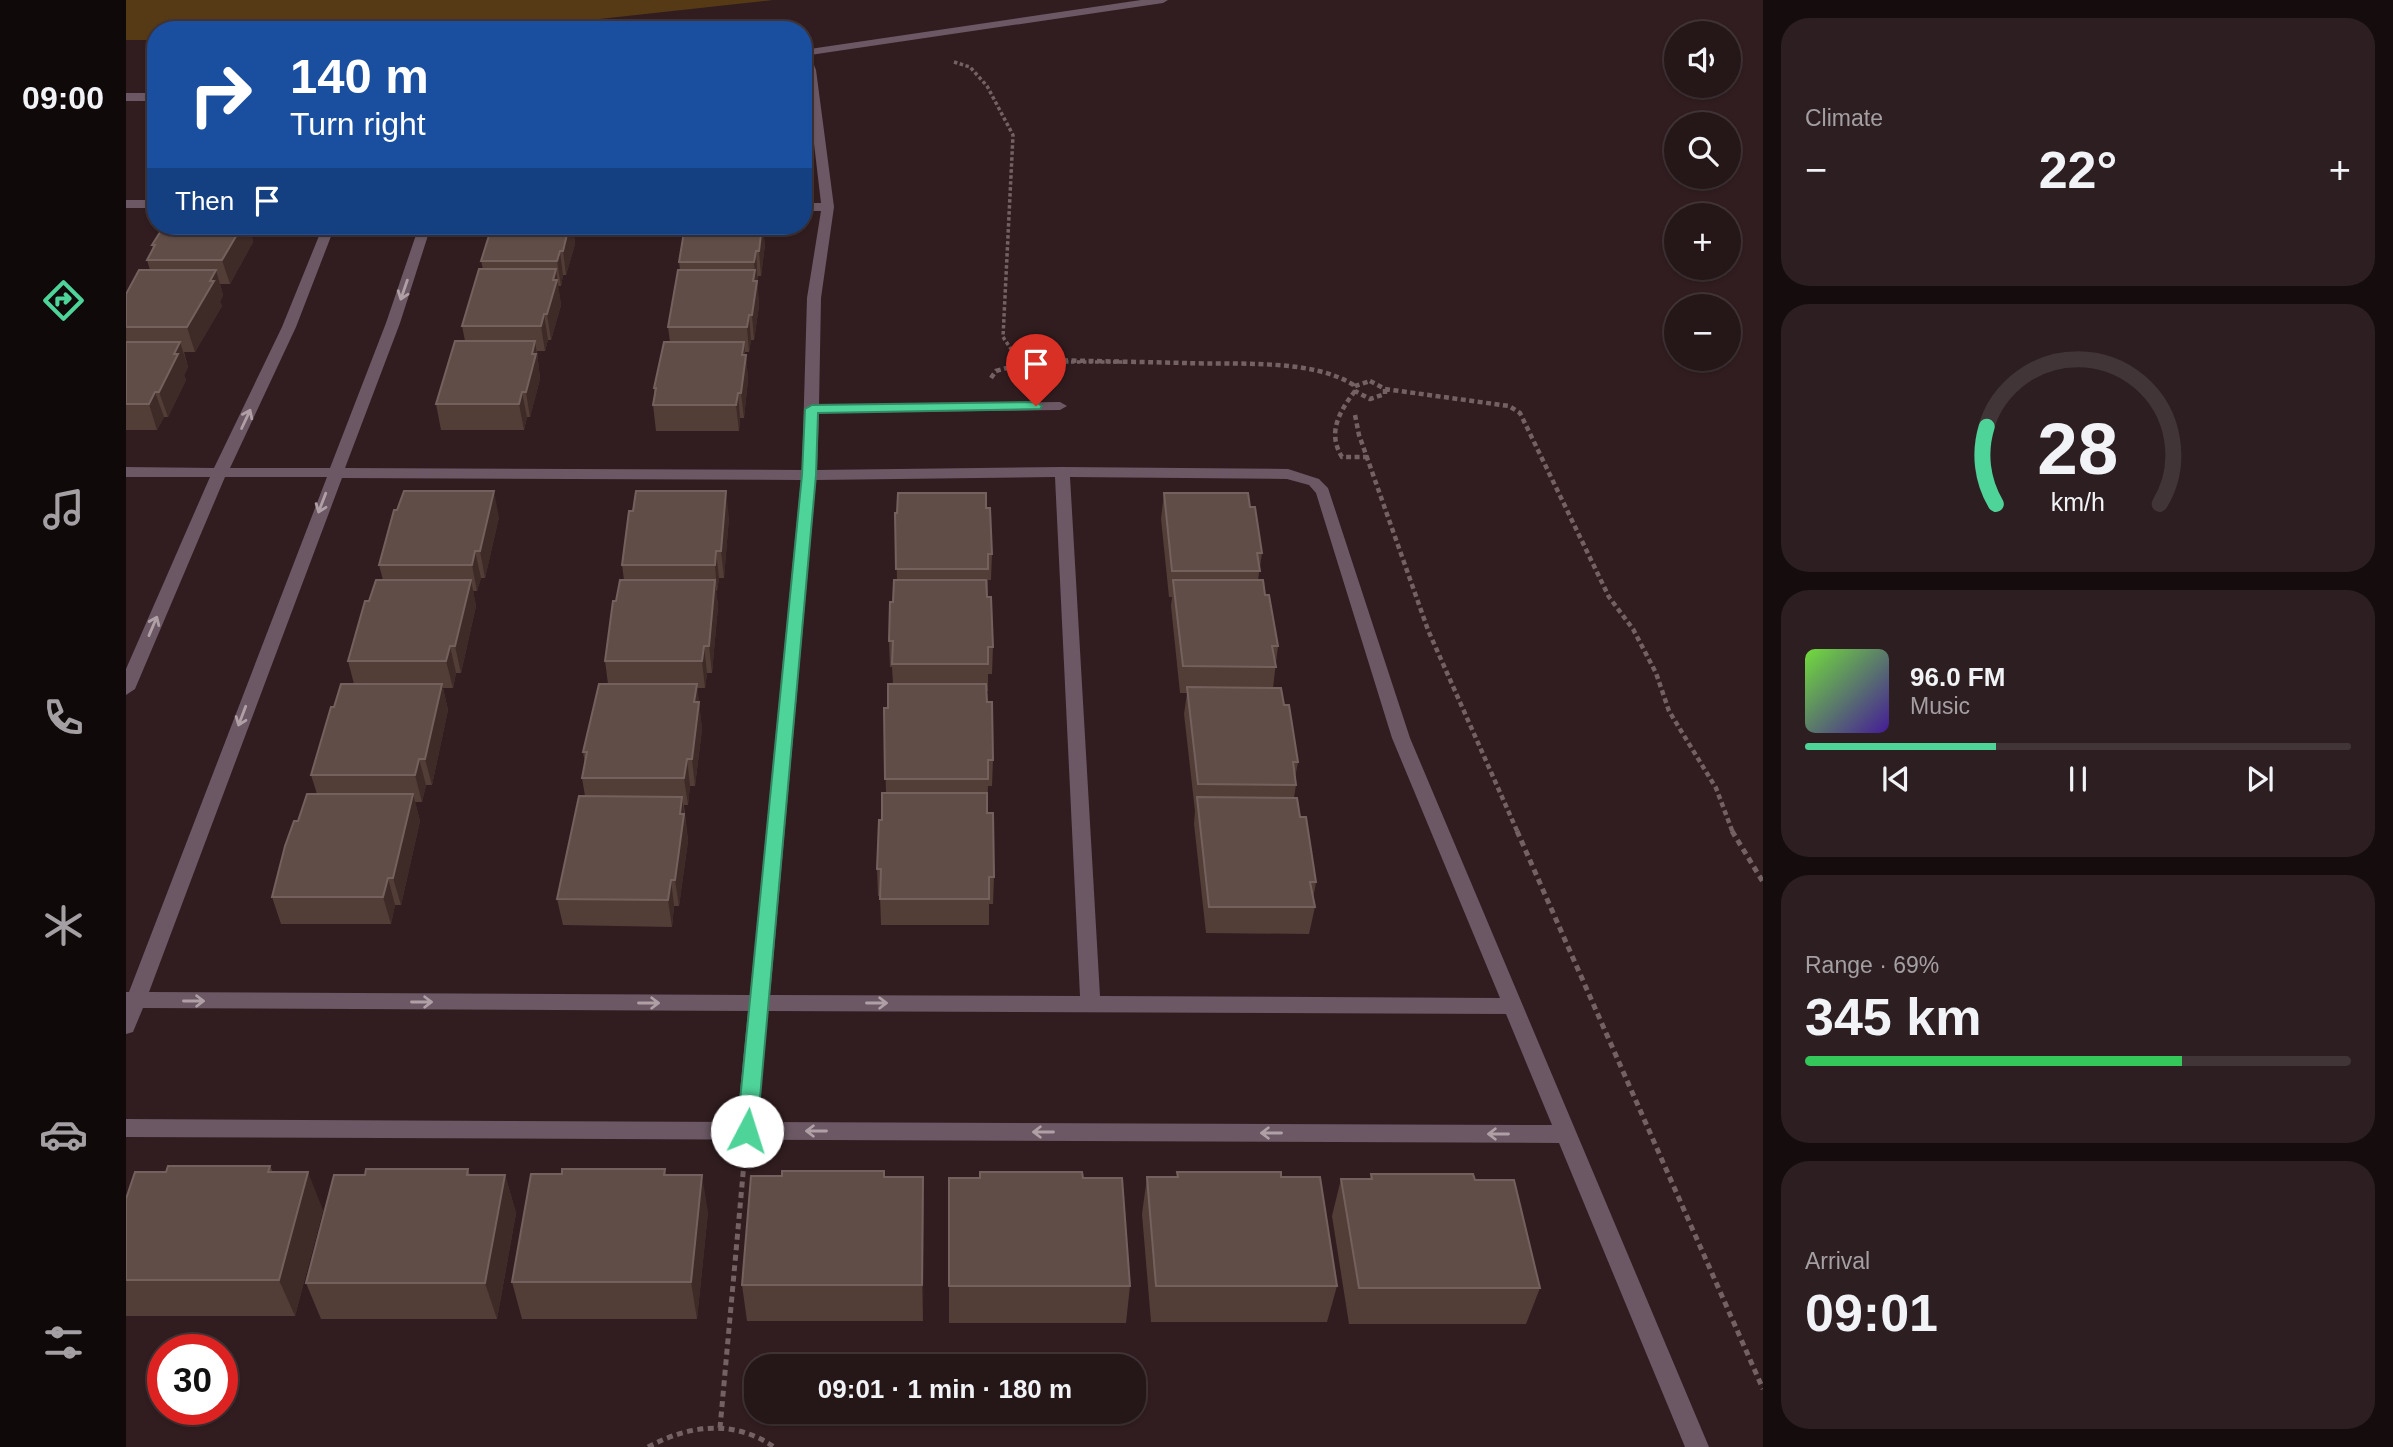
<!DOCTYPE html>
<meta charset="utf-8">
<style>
body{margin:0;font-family:Helvetica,sans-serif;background:#2d1f21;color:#f1f3f6;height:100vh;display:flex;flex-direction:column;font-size:26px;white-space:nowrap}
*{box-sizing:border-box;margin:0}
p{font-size:23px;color:#a39fa2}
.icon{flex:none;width:38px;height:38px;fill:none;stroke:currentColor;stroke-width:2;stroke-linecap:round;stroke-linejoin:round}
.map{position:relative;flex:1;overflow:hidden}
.side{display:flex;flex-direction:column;gap:18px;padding:18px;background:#140c0d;width:630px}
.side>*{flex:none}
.top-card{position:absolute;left:21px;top:21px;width:665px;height:214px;border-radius:28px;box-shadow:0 2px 5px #0004,0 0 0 2px #423537;background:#1a4fa0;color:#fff;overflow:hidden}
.buttons{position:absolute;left:1538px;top:21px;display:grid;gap:14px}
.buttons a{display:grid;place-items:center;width:77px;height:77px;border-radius:50%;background:#251618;box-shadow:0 2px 5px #0004,0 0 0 2px #423537;font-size:35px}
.speed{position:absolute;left:21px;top:1334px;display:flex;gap:14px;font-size:35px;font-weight:700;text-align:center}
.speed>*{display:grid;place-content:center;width:91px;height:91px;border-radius:50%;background:#251618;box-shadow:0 2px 5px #0004,0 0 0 2px #423537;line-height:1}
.speed .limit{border:10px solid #d22;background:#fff;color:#111}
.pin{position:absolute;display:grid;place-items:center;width:60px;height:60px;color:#fff;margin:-72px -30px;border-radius:50% 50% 50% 0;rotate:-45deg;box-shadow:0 0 7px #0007}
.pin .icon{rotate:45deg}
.me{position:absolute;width:77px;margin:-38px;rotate:5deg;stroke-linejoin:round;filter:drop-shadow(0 0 5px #0008)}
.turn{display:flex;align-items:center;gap:24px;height:147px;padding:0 28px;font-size:32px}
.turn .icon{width:91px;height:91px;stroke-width:2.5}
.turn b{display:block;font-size:49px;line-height:60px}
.then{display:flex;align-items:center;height:66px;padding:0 28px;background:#0003;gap:14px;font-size:26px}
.big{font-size:52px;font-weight:700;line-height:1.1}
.side .card{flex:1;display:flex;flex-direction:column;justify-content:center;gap:10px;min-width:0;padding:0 24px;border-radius:28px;background:#2d1f21}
.side .dial{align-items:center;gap:0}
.dial svg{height:182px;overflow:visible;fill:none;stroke:#423537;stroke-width:7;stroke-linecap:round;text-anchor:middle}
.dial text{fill:#f1f3f6;stroke:none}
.song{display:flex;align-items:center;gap:21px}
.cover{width:84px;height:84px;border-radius:10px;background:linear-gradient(135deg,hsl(100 70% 55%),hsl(260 70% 35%))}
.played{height:7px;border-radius:4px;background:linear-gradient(90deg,#4ed399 35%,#423537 35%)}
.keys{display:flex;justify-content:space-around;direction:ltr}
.heat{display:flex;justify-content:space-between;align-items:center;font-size:38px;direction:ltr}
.charge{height:10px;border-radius:5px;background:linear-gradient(90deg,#34c759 69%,#423537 0)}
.trip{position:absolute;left:618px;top:1354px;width:402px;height:70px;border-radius:28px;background:#251618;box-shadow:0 2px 5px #0004,0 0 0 2px #423537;font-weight:700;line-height:70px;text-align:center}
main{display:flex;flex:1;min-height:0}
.tab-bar{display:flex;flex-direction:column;width:126px;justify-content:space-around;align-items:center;background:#0f090a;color:#a39fa2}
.tab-bar .icon{width:49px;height:49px}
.tab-bar .selected{color:#4ed399}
.tab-bar b{font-size:32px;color:#f1f3f6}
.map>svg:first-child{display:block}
</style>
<main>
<nav class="tab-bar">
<b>09:00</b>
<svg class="icon selected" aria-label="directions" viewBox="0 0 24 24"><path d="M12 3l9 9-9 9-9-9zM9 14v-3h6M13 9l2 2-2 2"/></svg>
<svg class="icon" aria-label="music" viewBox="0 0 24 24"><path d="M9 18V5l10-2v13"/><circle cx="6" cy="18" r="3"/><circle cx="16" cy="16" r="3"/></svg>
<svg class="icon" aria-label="phone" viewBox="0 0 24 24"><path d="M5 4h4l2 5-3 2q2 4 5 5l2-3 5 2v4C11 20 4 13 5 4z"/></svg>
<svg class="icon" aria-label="climate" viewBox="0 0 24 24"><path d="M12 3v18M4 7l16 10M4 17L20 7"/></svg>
<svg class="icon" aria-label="car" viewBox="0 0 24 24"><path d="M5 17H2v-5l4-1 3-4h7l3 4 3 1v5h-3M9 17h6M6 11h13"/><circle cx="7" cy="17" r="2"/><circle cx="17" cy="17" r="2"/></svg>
<svg class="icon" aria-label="filters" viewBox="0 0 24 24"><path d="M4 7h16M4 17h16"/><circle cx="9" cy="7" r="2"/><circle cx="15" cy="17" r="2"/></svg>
</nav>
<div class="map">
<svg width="1637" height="1447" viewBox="0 0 1637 1447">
<rect width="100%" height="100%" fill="#311d20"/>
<!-- green -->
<path fill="#563a16" d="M0 0H647L372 30H30V40H0Z"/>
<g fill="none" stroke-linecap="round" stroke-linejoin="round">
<!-- path-far2 -->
<path stroke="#736163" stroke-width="3.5" stroke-dasharray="3.5 2.5" stroke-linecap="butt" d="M828 62 844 67 861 86 887 135 877 337 885 349 910 360
M903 362H996"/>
<!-- path-far1 -->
<path stroke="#736163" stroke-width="4.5" stroke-dasharray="5 3.5" stroke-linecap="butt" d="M920 360C967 361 1014 362 1060 363 1109 365 1188 358 1229 386
M865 378 870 371 909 360
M1244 381 1259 389V394L1244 399 1229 391V386Z
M1259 389 1383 406 1394 413 1483 597 1507 629 1530 673 1543 711 1590 788 1607 833
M1229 391C1213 412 1201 433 1216 457H1242
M1229 415 1233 435 1302 630 1392 833"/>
<!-- path -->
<path stroke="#736163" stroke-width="5" stroke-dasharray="6 4.5" stroke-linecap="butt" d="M1391 831 1637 1389
M1606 831 1637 882
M594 1428 618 1163
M522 1447C563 1425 608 1419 648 1447"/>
<!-- street -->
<path fill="#6b5864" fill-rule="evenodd" d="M1015 0H1042L1037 3 684 55 690 70 708 207 695 298 693 405 934 402 941 406 934 410 693 413 691 470 936 467 1162 469 1193 479 1202 488 1284 738 1583 1447H1559L1433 1143 0 1137V1119L611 1122 622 1011 17 1008 7 1032 0 1034V992H3L201 477H99L9 689 0 695V669L84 477H0V467L88 468 156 327 197 226H209L170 327 104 468H204L260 323 293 226H305L274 323 219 468 676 470 681 298 695 211H677V203H695L677 50ZM929 477 954 996 644 995 690 480ZM944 477 1161 479 1183 485 1190 493 1266 738 1374 998 974 996ZM216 478 675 480 624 995 23 992ZM642 1011 1380 1014 1426 1125 632 1122Z
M0 93H30V101H0Z
M0 200H30V208H0Z"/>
</g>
<!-- wall -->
<path fill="#523d37" d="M447 226 449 244 440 275H437L435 286H432L435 305 425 340H422L419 351H411L414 379 404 417H401L398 430H315L310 404 339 341 336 326 357 269 355 261Z
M128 232 126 238 127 242 104 284H94L97 295 94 302 96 306 69 352H58L62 367 58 375 60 380 42 417H38L31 430H0V294L24 270 21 260 27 249 26 245Z
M639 244 635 276H632L631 281 633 306 628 340H625L623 352H619V355H620L622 380 618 418H614L613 431H530L527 405 529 396 528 388 544 342 542 327 554 270 553 262Z
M1038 493 1124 507 1136 553 1132 580 1139 595 1152 646 1147 688 1158 705 1172 762 1169 778 1170 785 1168 798 1174 817 1190 882 1187 899 1189 907 1183 934 1080 933 1068 824 1069 811 1058 714 1061 693H1054L1045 606 1046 597H1043L1035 519Z
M860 508 866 554 865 580H862V595H861L867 647 866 674H862V691H860L867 760 866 786H862L861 813 868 877 867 904H863V925H755L754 896H752L751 869 756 820 760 793 758 708H762L767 684 766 667H764L763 641 771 580 769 513Z
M373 517 359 578H355L351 591H347L350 606 335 673H330L327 688H317L322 710 306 785H300L296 802H289L294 821 275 905H269L265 924H155L146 897 172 821 191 794 185 775 208 707 228 684 222 661 243 601 257 580 253 565Z
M603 517 598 578H593L591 591H590L592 606 586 673H581L579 688H571L576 729 569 786H564L562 805H558L562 841 553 906H548L546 927 437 925 431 899 459 796 456 778 459 763 457 752 482 684 479 661 490 601 498 580 496 565Z
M144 1166 147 1172 197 1210 169 1316H0V1199L40 1172Z
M342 1169 344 1175H379L390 1213 371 1319H195L180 1283Z
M539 1169 540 1175 582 1212 571 1319H396L386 1282 436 1174Z
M1051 1172 1155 1177 1211 1286 1201 1322H1025L1016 1214 1021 1177H1051Z
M1245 1174 1349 1180 1414 1288 1400 1324H1223L1206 1216 1215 1179H1244Z
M758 1177H797V1321H621L616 1285Z
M823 1178H957L1004 1286 1000 1323H823Z"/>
<!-- shaded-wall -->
<path fill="#3e2a27" d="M116 226H127L128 232 126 238 127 242 104 284 96 260Z
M442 226H447L449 244 440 275 437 251Z
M636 226H637L639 244 635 276 633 251Z
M434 251 437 275 435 286 431 261Z
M630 251 633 306 628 340 626 315 629 270 630 288V286L628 262Z
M430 269 435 305 425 340 421 314Z
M90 270 97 295 94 302 96 306 69 352 61 327Z
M418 314 422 340 419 351 415 326Z
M623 315 625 340 623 352 621 327Z
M409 341 413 367V370L414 379 404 417 400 392 406 354Z
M54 342 62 367 58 375 60 380 42 417 33 392 48 354Z
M618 342 619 361 620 355 622 380 618 418 615 393 616 355Z
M29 392 38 417 31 430 23 404Z
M396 392 401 417 398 430 393 404Z
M612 393 614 418 613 431 610 405Z
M368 491 373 517 359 578 354 551Z
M600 491 603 517 598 578 595 551Z
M349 551 355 578 351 591 346 565Z
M590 551 593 578 591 591 589 565Z
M345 580 350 606 335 673 329 646Z
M589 580 592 606 586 673 583 646Z
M324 646 330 673 327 688 320 661Z
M578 646 581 673 579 688 576 661Z
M316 684 322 710 306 785 299 759Z
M571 684 576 729 569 786 566 759 568 702Z
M293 759 300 785 296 802 289 775Z
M561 759 564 786 562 805 558 778Z
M287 794 294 821 275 905 267 878Z
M556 797 562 841 553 906 549 880Z
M262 878 269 905 265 924 257 897Z
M545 880 548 906 546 927 542 900Z
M182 1172 197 1210 169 1316 153 1280Z
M379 1175 390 1213 371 1319 359 1283Z
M576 1175 582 1212 571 1319 565 1282Z
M797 1177 798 1214 797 1321 796 1285Z"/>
<!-- building -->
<path fill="#614d47" stroke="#74615d" stroke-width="2" d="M38 226H116L96 260H21L29 245H26Z
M366 226H443L437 251H434L431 261H355Z
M559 226H636L633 251H630L628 262H553Z
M353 269H430L427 280H431L421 314H418L415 326H336Z
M13 270H90L84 281H88L61 327H0V294Z
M552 270H629L627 281H631L626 315H623L621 327H542Z
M329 341H409L406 354H410L400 392H396L393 404H310Z
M0 342H54L48 354H52L33 392H29L23 404H0Z
M538 342H618L616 355H620L615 393H612L610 405H527L530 388H528Z
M278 491H368L354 551H349L346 565H253L268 510H271Z
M510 491H600L595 551H590L589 565H496L503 511H507Z
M772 493H860V508H864L866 554H862V569H770L769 513H771Z
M1038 493H1122L1124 507H1129L1136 553H1131L1134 571H1046Z
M250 580H345L329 646H324L320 661H222L239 601H243Z
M494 580H589L583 646H578L576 661H479L487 601H490Z
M768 580H860L861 597H865L867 647H862V664H766L767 641H763L764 602H767Z
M1047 580H1137L1139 595H1143L1152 646H1146L1150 667 1057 666Z
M215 684H316L299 759H293L289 775H185L205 707H208Z
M473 684H571L568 702H573L566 759H561L558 778H456L461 752H457Z
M762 684H860L861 702H866L867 760H862V779H759L758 708H762Z
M1061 687 1155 688 1158 705H1163L1172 762H1167L1170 785 1072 784Z
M756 793H861V813H867L868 877H863V899H754L755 869H751L753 820H756Z
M181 794H287L267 878H262L257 897H146L159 846 168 821H172Z
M453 796 556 797 554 814H558L549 880H545L542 900 431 899Z
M1071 797 1171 798 1174 817H1180L1190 882H1184L1189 907H1083Z
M42 1166H144L142 1172H182L153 1280H0V1199L9 1172H40Z
M240 1169H342L341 1175H379L359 1283H180L208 1175H239Z
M436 1169H539L538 1175H576L565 1282H386L405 1174H436Z
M656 1171H758V1177H797L796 1285H616L625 1176H656Z
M854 1172H956L957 1178H996L1004 1286H823V1178H854Z
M1051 1172H1155V1177H1194L1211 1286H1030L1021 1177H1052Z
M1245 1174H1347L1349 1180H1388L1414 1288H1233L1215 1179H1246Z"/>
<!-- one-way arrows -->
<defs><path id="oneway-shaft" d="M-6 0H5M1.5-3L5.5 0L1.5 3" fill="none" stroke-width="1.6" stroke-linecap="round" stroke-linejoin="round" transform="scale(1.75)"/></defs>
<g stroke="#b0a0a5">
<use href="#oneway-shaft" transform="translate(278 290) rotate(109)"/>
<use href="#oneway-shaft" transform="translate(120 419) rotate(-65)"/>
<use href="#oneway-shaft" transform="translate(196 503) rotate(111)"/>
<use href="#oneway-shaft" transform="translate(27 626) rotate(-67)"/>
<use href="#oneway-shaft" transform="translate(116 716) rotate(111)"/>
<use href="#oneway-shaft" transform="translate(68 1001)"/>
<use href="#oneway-shaft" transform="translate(296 1002)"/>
<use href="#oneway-shaft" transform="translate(523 1003)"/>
<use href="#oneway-shaft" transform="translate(751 1003)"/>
<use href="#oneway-shaft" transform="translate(690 1131) rotate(-180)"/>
<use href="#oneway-shaft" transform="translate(917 1132) rotate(-180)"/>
<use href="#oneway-shaft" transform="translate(1145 1133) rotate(-180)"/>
<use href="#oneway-shaft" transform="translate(1372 1134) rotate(-180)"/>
</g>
<!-- route -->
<path fill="#4ed399" stroke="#338963" stroke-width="2" d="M910 402 916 406 914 409 692 413 690 475 631 1131 628 1137 621 1139 614 1137 611 1131 676 475 679 409 686 405Z"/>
</svg>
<div class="buttons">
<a><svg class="icon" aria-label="sound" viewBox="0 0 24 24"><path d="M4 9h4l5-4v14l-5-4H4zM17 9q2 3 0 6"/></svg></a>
<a><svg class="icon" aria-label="search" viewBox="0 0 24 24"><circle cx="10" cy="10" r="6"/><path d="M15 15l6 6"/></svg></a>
<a>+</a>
<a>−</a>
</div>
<div class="speed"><div class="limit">30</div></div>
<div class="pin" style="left:910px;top:406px;background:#d93025"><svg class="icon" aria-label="arrive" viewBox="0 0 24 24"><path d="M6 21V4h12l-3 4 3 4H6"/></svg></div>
<svg class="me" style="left:621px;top:1131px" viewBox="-20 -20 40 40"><circle r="19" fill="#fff"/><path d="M0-13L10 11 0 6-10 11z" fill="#4ed399"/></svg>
<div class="trip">09:01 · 1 min · 180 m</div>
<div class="top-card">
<div class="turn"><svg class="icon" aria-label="right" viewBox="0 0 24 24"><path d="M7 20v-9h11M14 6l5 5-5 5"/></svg><div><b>140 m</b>Turn right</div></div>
<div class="then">Then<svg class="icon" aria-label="arrive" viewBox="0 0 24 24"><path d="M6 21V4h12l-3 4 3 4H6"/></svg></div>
</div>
</div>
<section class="side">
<div class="card"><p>Climate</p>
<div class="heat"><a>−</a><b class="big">22°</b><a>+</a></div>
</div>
<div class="card dial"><svg viewBox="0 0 100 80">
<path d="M14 69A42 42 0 1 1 86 69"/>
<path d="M14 69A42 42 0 0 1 10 35" stroke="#4ed399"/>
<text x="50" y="56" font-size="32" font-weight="700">28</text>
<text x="50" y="72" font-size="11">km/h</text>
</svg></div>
<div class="card">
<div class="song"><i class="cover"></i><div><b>96.0 FM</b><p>Music</p></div></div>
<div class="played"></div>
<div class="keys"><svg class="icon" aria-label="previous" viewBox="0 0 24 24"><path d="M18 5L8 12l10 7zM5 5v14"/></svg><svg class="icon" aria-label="pause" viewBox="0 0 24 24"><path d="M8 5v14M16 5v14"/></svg><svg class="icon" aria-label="next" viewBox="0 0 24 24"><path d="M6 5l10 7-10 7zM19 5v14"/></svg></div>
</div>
<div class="card"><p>Range · 69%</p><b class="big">345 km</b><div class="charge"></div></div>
<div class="card"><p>Arrival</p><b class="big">09:01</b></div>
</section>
</main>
